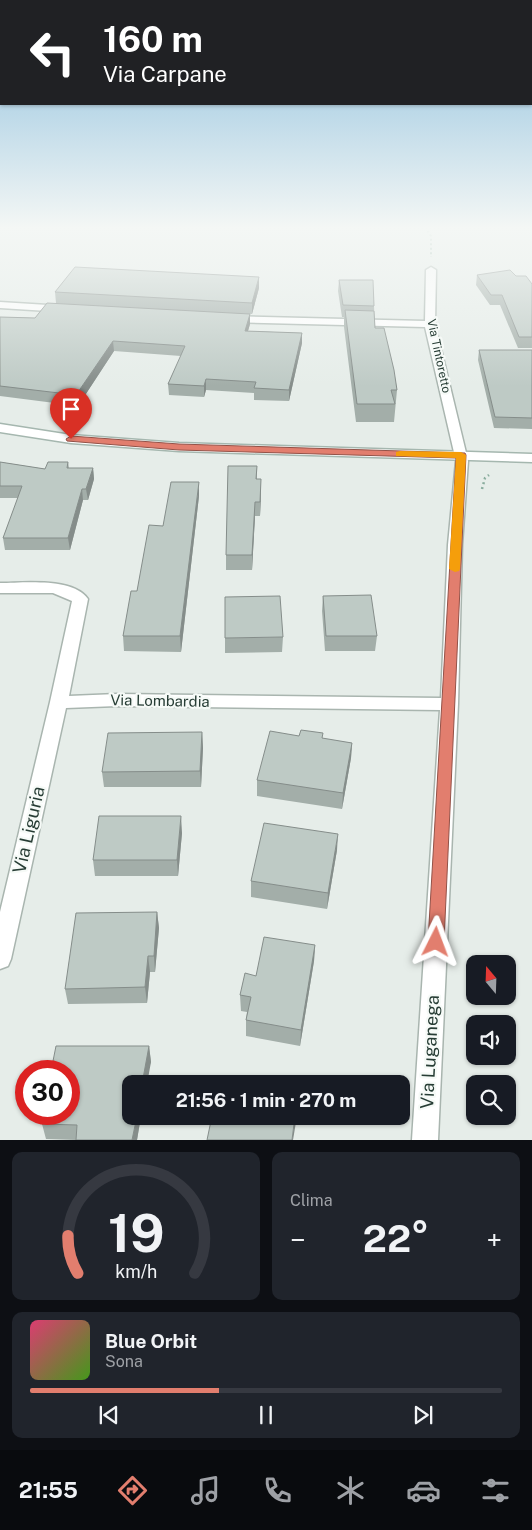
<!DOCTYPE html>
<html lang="it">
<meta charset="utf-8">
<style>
body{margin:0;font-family:"Public Sans",sans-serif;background:#20242c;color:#f1f3f6;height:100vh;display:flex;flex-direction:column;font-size:19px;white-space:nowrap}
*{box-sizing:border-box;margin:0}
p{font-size:16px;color:#9ea1a6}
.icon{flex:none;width:28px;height:28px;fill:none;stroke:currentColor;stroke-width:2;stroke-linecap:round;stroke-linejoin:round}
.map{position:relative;height:1140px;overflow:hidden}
.drawer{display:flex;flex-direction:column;gap:12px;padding:12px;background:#0d0f14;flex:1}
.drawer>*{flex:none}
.hud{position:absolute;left:0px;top:0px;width:532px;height:105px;box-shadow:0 1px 4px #0004;background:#202124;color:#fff;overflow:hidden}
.needle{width:32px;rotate:341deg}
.buttons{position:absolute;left:466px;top:955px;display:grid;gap:10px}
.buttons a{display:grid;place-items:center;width:50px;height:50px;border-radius:10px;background:#171b24;box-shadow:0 1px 4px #0004;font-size:25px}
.speed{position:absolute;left:15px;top:1060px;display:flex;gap:10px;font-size:25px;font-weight:700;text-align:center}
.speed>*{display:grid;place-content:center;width:65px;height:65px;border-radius:50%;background:#171b24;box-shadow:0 1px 4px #0004;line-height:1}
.speed .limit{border:8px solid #d22;background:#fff;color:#111}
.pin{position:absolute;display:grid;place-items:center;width:42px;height:42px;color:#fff;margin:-51px -21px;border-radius:50% 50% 50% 0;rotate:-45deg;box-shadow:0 0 5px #0007}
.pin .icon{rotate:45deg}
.me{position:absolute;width:55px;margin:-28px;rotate:3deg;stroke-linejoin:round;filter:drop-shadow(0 0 4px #0008)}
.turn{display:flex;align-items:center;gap:18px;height:105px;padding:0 20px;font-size:22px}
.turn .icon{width:65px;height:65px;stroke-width:2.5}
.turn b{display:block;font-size:35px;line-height:42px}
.big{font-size:38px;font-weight:700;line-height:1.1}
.drawer .card{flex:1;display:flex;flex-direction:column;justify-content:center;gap:8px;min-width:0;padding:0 18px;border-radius:10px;background:#20242c}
.drawer .dial{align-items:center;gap:0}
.dial svg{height:130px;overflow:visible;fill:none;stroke:#363941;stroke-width:7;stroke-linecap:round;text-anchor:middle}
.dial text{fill:#f1f3f6;stroke:none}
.song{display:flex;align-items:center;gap:15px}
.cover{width:60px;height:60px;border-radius:8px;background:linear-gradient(135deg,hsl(340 70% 55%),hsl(100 70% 35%))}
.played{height:5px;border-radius:2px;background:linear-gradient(90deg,#e27e6e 40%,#363941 40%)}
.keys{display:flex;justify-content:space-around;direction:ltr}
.heat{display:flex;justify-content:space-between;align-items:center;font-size:28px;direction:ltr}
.drawer .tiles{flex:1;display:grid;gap:12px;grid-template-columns:1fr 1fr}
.card:last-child{grid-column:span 2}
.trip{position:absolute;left:122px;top:1075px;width:288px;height:50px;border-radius:10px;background:#171b24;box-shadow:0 1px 4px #0004;font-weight:700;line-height:50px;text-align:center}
.tab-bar{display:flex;height:80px;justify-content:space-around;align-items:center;background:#090b0e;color:#9ea1a6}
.tab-bar .icon{width:35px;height:35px}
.tab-bar .active{color:#e27e6e}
.tab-bar b{font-size:22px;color:#f1f3f6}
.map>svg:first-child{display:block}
</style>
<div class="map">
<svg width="532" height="1140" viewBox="0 0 532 1140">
<rect width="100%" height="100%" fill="#e6ede9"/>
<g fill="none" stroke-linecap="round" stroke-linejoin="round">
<!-- street casing -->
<g stroke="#a9b5af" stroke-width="3">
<path id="street" d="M431 267 436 270 435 324 468 461 462 545 458 704 438 1140H412L440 710 117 706 66 708 11 959 8 966 0 969V912L50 702 72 601 53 593H0V583C23 583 73 577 88 599L69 696 117 694 441 698 448 545 456 461 425 327 229 322 224 319 229 316 425 321 426 270Z
M0 302 64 306 69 309 64 312 0 308Z"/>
</g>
<!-- secondary casing -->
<g stroke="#a5b7af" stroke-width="3">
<path id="secondary" d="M0 424 71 435 179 443 532 454V462L179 451 71 443 0 432Z"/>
</g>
<!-- path-far1 -->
<path stroke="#8aad9e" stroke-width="2" stroke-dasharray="2 2.5" stroke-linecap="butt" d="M425 227 431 236V257"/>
<!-- path -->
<path stroke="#8aad9e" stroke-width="2.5" stroke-dasharray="2 3" stroke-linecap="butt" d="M482 489 485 478 489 475"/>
<!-- street -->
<use href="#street" fill="#fff" fill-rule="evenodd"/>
<!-- secondary -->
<use href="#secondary" fill="#fff" fill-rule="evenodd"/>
</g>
<!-- wall -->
<path fill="#a3aea9" d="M477 275 516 276 532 284V348H518L500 305H490L476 285Z
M259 277V288L252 314H250V324L248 331 302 333V343L289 401 254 400V393L206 390 204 397 169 395 168 384 181 356 114 351 78 406 0 396V317L35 318 56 303 55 292Z
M339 280 374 306 375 328 397 390 394 422H356L344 327V317H342L338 291Z
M479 350H532V429L494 428 478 360Z
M0 462 45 469 68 462 69 468H93L94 479 88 500H83L70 550H5L3 538 18 498H0Z
M257 466V479L261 494 260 516H255L252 570H226V555Z
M199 496 181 652 124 651 123 636 137 591 163 526Z
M323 596 377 636 375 651H325L322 611Z
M283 637 282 652 225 653V638Z
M202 732 203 748 201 787H104L102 772Z
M322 739 352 743 351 758 342 809 257 796V780Z
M182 833 178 876H95L93 860Z
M337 850 327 909 251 897V881Z
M157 912 159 928 155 972H150L147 1003 68 1004 65 989Z
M315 945 314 961 300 1046 246 1036V1020L247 1012 241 1011 240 995 256 976Z
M149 1046 151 1062 131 1116H141L137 1140H76L46 1139 42 1124Z"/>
<!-- shaded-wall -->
<path fill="#858d8a" d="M259 277V288L252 314V303Z
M250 314V324L245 341V331Z
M302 333V343L289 401V390Z
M113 341 114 351 78 406 76 395Z
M206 379V390L204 397V386Z
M93 468 94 479 88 500 86 489Z
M261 479V494L260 516V502Z
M199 482V496L181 652 180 636Z
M82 489 83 500 70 550 68 538Z
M255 502V516L252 570V555Z
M202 732 203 748 201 787 200 771Z
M352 743 351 758 342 809 343 793Z
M181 816 182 833 178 876 177 860Z
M338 834 337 850 327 909 328 893Z
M157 912 159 928 155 972 154 956Z
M315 945 314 961 300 1046 301 1030Z
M148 956 150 972 147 1003 145 987Z
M149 1046 151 1062 147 1084H142Z
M137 1116H141L137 1140H132Z
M295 1116H297L293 1140H292Z"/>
<!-- building -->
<path fill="#becac5" stroke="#858d8a" d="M75 267 259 277 252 303 55 292Z
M510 270 516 276H526L532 284V337H519L502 295H491L477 275Z
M339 280H373L374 306 343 305Z
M47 303 250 314 245 331 302 333 289 390 254 388 256 382 206 379 204 386 168 384 185 346 113 341 76 395 0 386V317L35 318Z
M345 310 374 311 375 328H384L394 370 397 390H391L395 404H357Z
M479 350H532V418L495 417Z
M0 462 45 469 48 462H68L67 468H93L86 489H82L68 538H3L22 486H0Z
M228 466H257L256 479H261L260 502H255L252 555H226Z
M171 482H199L180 636H123L131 591H137L149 525 163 526Z
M371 595 377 636H326L323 596Z
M280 596 283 637 225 638V597Z
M301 730 323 733 322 738 352 743 343 793 257 780 270 731 299 736Z
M202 732 200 771 102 772 108 733Z
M99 816H181L177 860H93Z
M264 823 338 834 328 893 251 881Z
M157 912 154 956H148L145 987 65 989 76 913Z
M264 937 315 945 301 1030 246 1020 251 997 240 995 245 973 256 976Z
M56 1046H149L142 1084H131V1116H137L132 1140H76L77 1125 42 1124 44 1114H69V1071H51Z
M212 1116H295L292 1140H207Z"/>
<!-- sky -->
<linearGradient id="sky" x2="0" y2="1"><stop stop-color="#87bcdc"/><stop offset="0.59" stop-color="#f4f7f5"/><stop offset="1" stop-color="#f4f7f5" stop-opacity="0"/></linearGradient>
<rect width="532" height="386" fill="url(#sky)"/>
<!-- route -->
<path fill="#e27e6e" stroke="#935248" d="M71 436 179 444 465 453 466 455 444 942 442 947 436 949 430 947 428 942 456 458 179 450 67 441 66 439Z"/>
<!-- slow -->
<path fill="#f59e0b" d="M400 451 461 452 466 455 460 569 459 571 455 572 449 569 456 458 396 456V452Z"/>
<g text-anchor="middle" stroke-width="4.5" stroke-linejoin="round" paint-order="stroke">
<!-- far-street labels -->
<g font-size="12" fill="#273d35" stroke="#f6faf7">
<text transform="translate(439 356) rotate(78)" y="4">Via Tintoretto</text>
</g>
<!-- street labels -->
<g font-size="15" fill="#273d35" stroke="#f6faf7">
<text transform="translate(160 701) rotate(1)" y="5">Via Lombardia</text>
</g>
<!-- near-street labels -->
<g font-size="18" fill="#273d35" stroke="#f6faf7">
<text transform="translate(29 830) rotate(-77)" y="6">Via Liguria</text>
<text transform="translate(430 1052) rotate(-87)" y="6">Via Luganega</text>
</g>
</g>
</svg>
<div class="buttons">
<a><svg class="needle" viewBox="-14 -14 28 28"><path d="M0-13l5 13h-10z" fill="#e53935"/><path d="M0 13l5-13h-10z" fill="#9ea1a6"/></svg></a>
<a><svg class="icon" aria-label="sound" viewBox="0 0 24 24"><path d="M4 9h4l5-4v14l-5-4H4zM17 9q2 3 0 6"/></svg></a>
<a><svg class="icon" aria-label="search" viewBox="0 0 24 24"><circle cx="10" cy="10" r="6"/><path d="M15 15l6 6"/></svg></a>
</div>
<div class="speed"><div class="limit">30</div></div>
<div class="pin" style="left:71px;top:439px;background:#d93025"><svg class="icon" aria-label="arrive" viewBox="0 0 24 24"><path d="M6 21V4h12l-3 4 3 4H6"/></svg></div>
<svg class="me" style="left:436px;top:942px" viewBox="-20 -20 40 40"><path d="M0-17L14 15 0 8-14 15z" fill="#e27e6e" stroke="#fff" stroke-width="4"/></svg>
<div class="trip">21:56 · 1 min · 270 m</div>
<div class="hud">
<div class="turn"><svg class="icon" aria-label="left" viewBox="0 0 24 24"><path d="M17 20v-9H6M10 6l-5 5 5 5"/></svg><div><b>160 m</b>Via Carpane</div></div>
</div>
</div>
<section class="drawer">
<div class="tiles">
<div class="card dial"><svg viewBox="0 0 100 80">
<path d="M14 69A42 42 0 1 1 86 69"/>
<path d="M14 69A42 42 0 0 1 8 46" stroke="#e27e6e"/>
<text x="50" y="56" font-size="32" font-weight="700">19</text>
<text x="50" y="72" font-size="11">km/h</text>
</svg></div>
<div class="card"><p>Clima</p>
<div class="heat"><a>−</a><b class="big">22°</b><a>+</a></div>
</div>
<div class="card">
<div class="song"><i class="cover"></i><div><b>Blue Orbit</b><p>Sona</p></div></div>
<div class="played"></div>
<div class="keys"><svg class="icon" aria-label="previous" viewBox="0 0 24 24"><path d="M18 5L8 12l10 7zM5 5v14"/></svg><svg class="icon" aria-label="pause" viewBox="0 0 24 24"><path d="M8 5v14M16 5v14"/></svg><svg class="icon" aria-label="next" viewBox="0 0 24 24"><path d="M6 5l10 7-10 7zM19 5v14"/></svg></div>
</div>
</div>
</section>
<nav class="tab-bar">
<b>21:55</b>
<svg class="icon active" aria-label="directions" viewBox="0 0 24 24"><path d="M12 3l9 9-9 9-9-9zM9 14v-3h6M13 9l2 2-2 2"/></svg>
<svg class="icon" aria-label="music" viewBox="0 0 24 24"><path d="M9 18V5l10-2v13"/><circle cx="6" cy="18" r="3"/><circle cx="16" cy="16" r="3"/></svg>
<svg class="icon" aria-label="phone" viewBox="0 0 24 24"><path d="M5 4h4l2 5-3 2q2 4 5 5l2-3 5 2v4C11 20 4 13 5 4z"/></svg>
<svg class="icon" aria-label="climate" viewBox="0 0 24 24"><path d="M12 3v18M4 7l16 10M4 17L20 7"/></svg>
<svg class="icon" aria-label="car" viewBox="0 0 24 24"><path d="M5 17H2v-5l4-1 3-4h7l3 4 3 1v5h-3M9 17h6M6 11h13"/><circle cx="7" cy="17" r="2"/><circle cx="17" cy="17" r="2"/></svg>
<svg class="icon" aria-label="filters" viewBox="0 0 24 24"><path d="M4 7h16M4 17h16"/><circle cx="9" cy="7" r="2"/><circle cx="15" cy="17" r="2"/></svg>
</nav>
